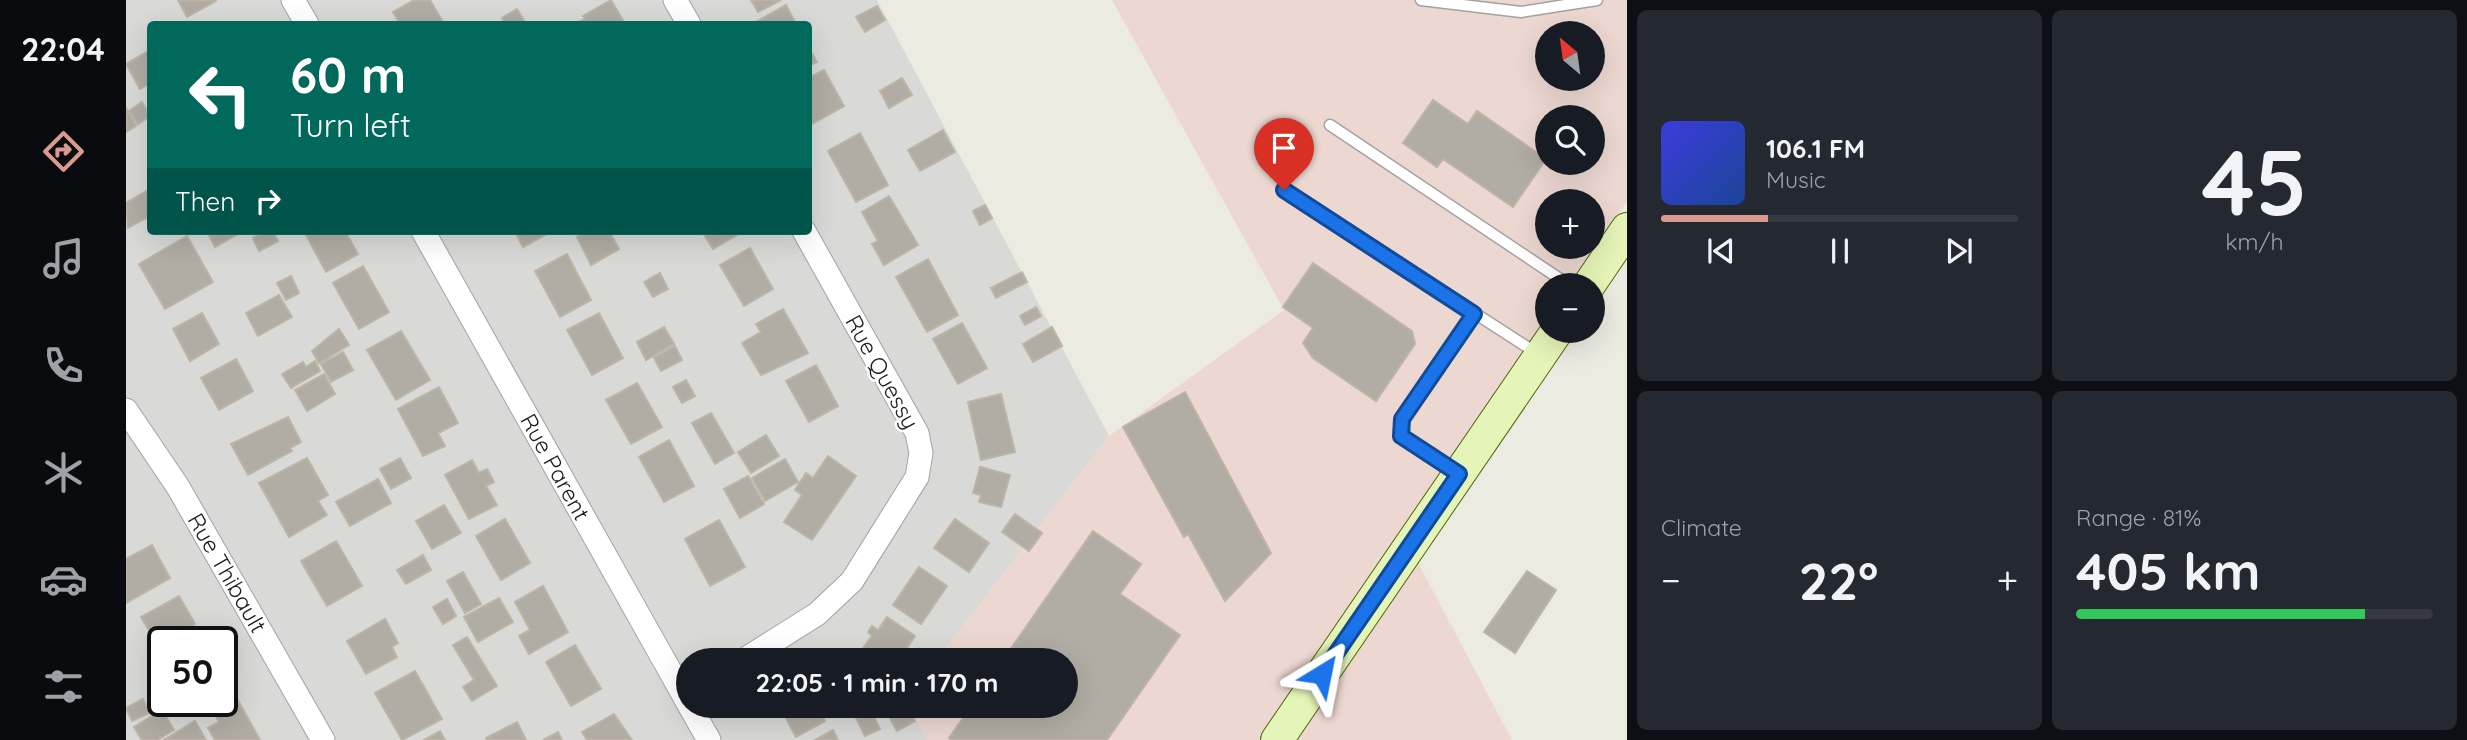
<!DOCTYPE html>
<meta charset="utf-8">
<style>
body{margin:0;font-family:Quicksand,sans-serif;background:#242831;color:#f1f3f6;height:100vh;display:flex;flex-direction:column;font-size:26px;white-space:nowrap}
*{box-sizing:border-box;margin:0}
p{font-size:23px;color:#9ea1a6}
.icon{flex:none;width:38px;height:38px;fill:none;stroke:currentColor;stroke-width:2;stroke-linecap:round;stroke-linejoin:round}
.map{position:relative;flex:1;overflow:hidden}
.details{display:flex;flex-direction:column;gap:10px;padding:10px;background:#0d0f14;width:840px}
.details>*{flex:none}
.hud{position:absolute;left:21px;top:21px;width:665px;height:214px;border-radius:7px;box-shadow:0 7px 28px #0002;background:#00695c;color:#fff;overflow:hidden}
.needle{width:46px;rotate:331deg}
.tools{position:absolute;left:1409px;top:21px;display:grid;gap:14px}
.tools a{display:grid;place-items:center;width:70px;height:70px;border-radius:50%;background:#171b24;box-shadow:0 7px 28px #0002;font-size:35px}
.speed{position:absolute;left:21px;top:626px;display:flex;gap:14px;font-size:35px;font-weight:700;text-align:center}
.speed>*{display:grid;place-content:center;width:91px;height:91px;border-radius:50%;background:#171b24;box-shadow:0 7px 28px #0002;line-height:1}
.speed .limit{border:4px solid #111;border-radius:10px;background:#fff;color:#111}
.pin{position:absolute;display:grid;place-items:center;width:60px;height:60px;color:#fff;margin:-72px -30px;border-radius:50% 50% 50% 0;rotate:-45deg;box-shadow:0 0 7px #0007}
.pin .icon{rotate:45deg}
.me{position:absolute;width:77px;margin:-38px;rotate:35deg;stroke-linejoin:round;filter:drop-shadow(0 0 5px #0008)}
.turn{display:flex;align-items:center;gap:24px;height:147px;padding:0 28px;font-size:32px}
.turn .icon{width:91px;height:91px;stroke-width:2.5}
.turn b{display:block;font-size:49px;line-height:60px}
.then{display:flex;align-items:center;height:66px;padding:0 28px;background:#0003;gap:14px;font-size:26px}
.big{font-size:52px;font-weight:700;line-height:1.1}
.details .tile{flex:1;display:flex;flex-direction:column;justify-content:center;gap:10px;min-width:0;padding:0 24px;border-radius:10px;background:#242831}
.details .dial{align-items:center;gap:0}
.dial b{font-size:91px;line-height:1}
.song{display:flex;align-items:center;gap:21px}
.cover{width:84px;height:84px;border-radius:10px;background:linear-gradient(135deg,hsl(240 70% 55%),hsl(220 70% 35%))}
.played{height:7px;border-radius:4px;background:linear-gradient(90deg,#d89b8d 30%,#363941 30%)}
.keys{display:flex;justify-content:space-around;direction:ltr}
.heat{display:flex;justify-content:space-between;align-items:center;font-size:38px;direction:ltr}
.charge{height:10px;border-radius:5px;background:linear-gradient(90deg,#34c759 81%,#363941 0)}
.details .tiles{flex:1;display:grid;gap:10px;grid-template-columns:repeat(2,1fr)}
.trip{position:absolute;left:550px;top:648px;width:402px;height:70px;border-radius:35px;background:#171b24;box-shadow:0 7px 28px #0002;font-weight:700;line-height:70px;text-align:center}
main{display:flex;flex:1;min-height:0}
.dock{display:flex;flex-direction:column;width:126px;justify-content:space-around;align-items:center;background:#090b0e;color:#9ea1a6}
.dock .icon{width:49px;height:49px}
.dock .selected{color:#d89b8d}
.dock b{font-size:32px;color:#f1f3f6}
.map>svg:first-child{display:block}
</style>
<main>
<nav class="dock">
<b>22:04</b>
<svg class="icon selected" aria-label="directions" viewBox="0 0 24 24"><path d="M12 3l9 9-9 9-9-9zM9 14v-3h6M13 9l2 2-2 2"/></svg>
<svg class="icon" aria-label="music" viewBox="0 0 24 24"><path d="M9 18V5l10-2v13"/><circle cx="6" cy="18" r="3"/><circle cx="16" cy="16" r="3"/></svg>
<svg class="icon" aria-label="phone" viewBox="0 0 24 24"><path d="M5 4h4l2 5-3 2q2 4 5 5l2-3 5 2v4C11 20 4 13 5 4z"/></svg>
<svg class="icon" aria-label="climate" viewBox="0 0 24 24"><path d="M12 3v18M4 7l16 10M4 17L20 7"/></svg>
<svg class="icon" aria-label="car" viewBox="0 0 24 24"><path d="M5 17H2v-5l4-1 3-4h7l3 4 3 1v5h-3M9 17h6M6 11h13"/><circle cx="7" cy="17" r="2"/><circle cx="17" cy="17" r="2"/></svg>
<svg class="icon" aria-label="filters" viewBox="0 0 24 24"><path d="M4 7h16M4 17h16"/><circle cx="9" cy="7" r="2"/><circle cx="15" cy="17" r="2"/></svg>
</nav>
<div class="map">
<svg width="1501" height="740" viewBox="0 0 1501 740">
<rect width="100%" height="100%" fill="#ecebe2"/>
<!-- residential -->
<path fill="#d9d9d8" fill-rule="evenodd" d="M0 0H751L983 436 811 660H562V705H784L801 740H0ZM24 24H682V231H24ZM37 642H96V702H37Z"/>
<!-- commercial -->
<path fill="#edd8d1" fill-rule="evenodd" d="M986 0H1501V201L1446 285H1421V324L1280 540 1386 740H801L784 705H940V660H811L983 436 1158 310ZM1421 33H1466V79H1421ZM1421 117H1466V163H1421ZM1421 201H1466V247H1421Z"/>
<!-- building -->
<path fill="#b1ada4" stroke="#bdb4a5" stroke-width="2" d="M52 0H89L90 1 61 17Z
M288 0H304L318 24H274L267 12Z
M485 0 499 24H449L459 19 457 16Z
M625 0H655L632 12Z
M660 5 670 24H631L630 22Z
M751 6 759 20 739 32 730 17Z
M391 9 400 24H379L376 18Z
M682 47 691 62 682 66Z
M24 50V83L14 89 0 64Z
M698 70 718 106 686 124 682 117V78Z
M776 78 786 95 763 108 754 91Z
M1307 100 1342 124 1351 111 1420 159 1387 207 1317 159 1311 167 1277 143Z
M16 102 24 116 12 124 3 111Z
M0 108 10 126 0 132Z
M817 130 829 152 794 171 782 150Z
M734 133 762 185 730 202 702 151Z
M24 189V216L2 228 0 203Z
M763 196 792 245 758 265 746 244 752 241 736 212Z
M859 205 866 218 854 225 847 211Z
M81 231H117L89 247Z
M140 231H146L152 241 133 251 127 238Z
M178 231H219L232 254 200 272Z
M389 231H426L397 247Z
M462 231H483L493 249 465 265 451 237Z
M576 231H615L616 232 587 249Z
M61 236 87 282 39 309 13 264Z
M624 248 647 289 618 306 594 265Z
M441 254 465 300 434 317 409 271Z
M802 259 832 315 801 332 770 277Z
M1187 263 1286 331 1289 344 1250 401 1187 358 1177 343 1187 328 1157 307Z
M237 266 263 312 233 329 207 283Z
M896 272 901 282 870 298 865 288Z
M534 273 542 289 527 297 518 282Z
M165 276 173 293 160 300 151 283Z
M153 295 166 317 132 336 120 313Z
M910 307 915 316 899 325 894 316Z
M657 309 682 353 635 375 616 343 635 332 630 324Z
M76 313 93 344 64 361 47 329Z
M473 313 497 358 466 375 441 330Z
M836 323 861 368 832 384 807 339Z
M538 327 548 344 520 360 511 342Z
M926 327 936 346 907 362 897 344Z
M213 329 223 345 193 363 186 351Z
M275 331 304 380 270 400 241 350Z
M549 346 556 360 535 371 528 358Z
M217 352 227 370 205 382 195 364Z
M110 359 127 391 93 410 75 378Z
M189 361 194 371 165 388 156 374 177 362 180 367Z
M690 365 712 406 683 422 660 381Z
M198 374 209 394 181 411 169 390Z
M560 380 569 396 556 403 547 387Z
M511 383 536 427 505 444 480 400Z
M313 387 332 423 312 433 319 446 297 456 272 409Z
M1059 392 1145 553 1099 601 1062 534 1058 537 997 427Z
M875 394 889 452 855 460 842 402Z
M585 413 608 453 589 464 566 423Z
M162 417 175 442 164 448 166 451 122 475 105 444Z
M640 435 653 456 625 473 612 452Z
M543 440 568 486 538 502 513 457Z
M702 456 730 476 686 540 658 522 676 495 669 490 680 473 687 478Z
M181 458 202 495 192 501 201 515 163 537 133 483Z
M274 458 285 478 265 489 254 469Z
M659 459 672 482 639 501 626 478Z
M346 460 353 473 361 469 368 482 360 486 371 505 343 519 319 475Z
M854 467 884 475 875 507 853 502 855 495 847 493Z
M622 476 638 504 614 518 598 489Z
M252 479 265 503 224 526 210 502Z
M318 505 335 533 306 549 290 521Z
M889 514 916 533 903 551 876 532Z
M379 519 404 563 375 580 350 536Z
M829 519 863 543 843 572 808 548Z
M593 520 619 567 584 586 559 539Z
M967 531 1015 564 994 594 1054 635 981 740H826L823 738 846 705H940V660H877Z
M210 541 236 586 201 606 175 561Z
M26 545 44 578 0 603V559Z
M297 555 305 570 280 584 271 570Z
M793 567 821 586 795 624 767 605Z
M1401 571 1430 590 1389 653 1358 632Z
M337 572 355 604 339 613 321 581Z
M417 586 442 632 403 654 393 636 404 630 389 602Z
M53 596 69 624 32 645 15 617Z
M373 598 387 622 352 642 338 617Z
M321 599 330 616 317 624 307 607Z
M761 617 789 636 773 660H748L735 651 746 636 742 632 746 626 752 630Z
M259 619 272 643 266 647 271 657 240 674 221 641Z
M341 637 371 686 346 701 337 687 348 680 327 645Z
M449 645 475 689 445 706 420 662Z
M289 671 316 719 276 740 249 693Z
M96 674 109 697 77 716 69 702H96Z
M110 697 134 740H89L82 728 93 722 87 711Z
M17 699 23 713 6 721 0 708Z
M653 705H690L699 721 670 737Z
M757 705H781L789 721 771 731Z
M36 710 48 730 31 740H16L8 727Z
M745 711 754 729 739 736 730 718Z
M488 714 506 740H461L456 732Z
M69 721 80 740H38Z
M391 722 400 740H361L360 738Z
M707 730 712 740H689Z
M314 731 319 740H298Z
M432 732 436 740H417Z"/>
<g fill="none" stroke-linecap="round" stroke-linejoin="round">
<!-- lane casing -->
<g stroke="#a2a2a2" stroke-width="13">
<path id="lane" d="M1295 0 1395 12 1471 0
M1204 125 1443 285
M1158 190 1412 354
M1330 472 1275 436 1276 419 1348 314"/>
</g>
<!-- street casing -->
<g stroke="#a2a2a2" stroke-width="25">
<path id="street" d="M167 0 181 24
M549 0 563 24
M297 231 562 703
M0 410 52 487 197 740
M618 660 691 614 726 581 791 477 795 453 791 433 678 231
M563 705 583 740"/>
</g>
<!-- secondary casing -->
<g stroke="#4c690b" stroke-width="34">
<path id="secondary" d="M1463 285 1501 229
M1151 740 1431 331"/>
</g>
<!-- lane -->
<use href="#lane" stroke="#fff" stroke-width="10"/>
<!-- street -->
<use href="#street" stroke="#fff" stroke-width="23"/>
<!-- secondary -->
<use href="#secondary" stroke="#e5f4b7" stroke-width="32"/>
</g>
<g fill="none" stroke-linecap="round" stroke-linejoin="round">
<!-- route casing -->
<g stroke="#114b97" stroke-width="18">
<path id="route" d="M1158 190 1348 314 1276 419 1275 436 1333 474 1196 674"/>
</g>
<!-- route -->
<use href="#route" stroke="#1a73e8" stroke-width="12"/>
</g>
<g text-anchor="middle" stroke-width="5" stroke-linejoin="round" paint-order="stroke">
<!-- street labels -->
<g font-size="23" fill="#1b1b1b" stroke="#fff">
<text transform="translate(756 372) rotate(61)" y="8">Rue Quessy</text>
<text transform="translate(429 467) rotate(61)" y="8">Rue Parent</text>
<text transform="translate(101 573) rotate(60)" y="8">Rue Thibault</text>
</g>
</g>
</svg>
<div class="tools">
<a><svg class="needle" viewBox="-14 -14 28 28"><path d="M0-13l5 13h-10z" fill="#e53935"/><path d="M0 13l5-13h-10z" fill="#9ea1a6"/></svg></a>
<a><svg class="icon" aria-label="search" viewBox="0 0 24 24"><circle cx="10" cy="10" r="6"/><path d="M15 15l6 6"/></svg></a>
<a>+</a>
<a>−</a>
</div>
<div class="speed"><div class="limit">50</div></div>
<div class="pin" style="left:1158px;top:190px;background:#d93025"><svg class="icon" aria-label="arrive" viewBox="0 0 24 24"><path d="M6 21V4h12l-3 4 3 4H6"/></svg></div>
<svg class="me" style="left:1196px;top:674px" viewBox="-20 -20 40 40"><path d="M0-17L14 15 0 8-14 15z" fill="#1a73e8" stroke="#fff" stroke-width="4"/></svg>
<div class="trip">22:05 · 1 min · 170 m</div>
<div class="hud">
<div class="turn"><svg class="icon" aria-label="left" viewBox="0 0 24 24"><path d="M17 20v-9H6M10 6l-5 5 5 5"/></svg><div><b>60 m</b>Turn left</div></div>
<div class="then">Then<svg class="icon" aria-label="right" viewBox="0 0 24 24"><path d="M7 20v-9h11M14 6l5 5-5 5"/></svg></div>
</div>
</div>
<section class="details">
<div class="tiles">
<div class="tile">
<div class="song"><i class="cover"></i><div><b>106.1 FM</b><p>Music</p></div></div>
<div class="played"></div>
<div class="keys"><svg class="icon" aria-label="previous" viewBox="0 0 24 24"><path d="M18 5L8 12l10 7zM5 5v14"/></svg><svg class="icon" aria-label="pause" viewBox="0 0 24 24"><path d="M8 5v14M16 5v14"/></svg><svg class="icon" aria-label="next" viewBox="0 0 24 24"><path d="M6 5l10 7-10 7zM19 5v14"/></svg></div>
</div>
<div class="tile dial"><b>45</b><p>km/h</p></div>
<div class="tile"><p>Climate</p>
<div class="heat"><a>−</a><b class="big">22°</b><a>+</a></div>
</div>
<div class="tile"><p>Range · 81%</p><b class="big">405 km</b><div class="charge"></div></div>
</div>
</section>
</main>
